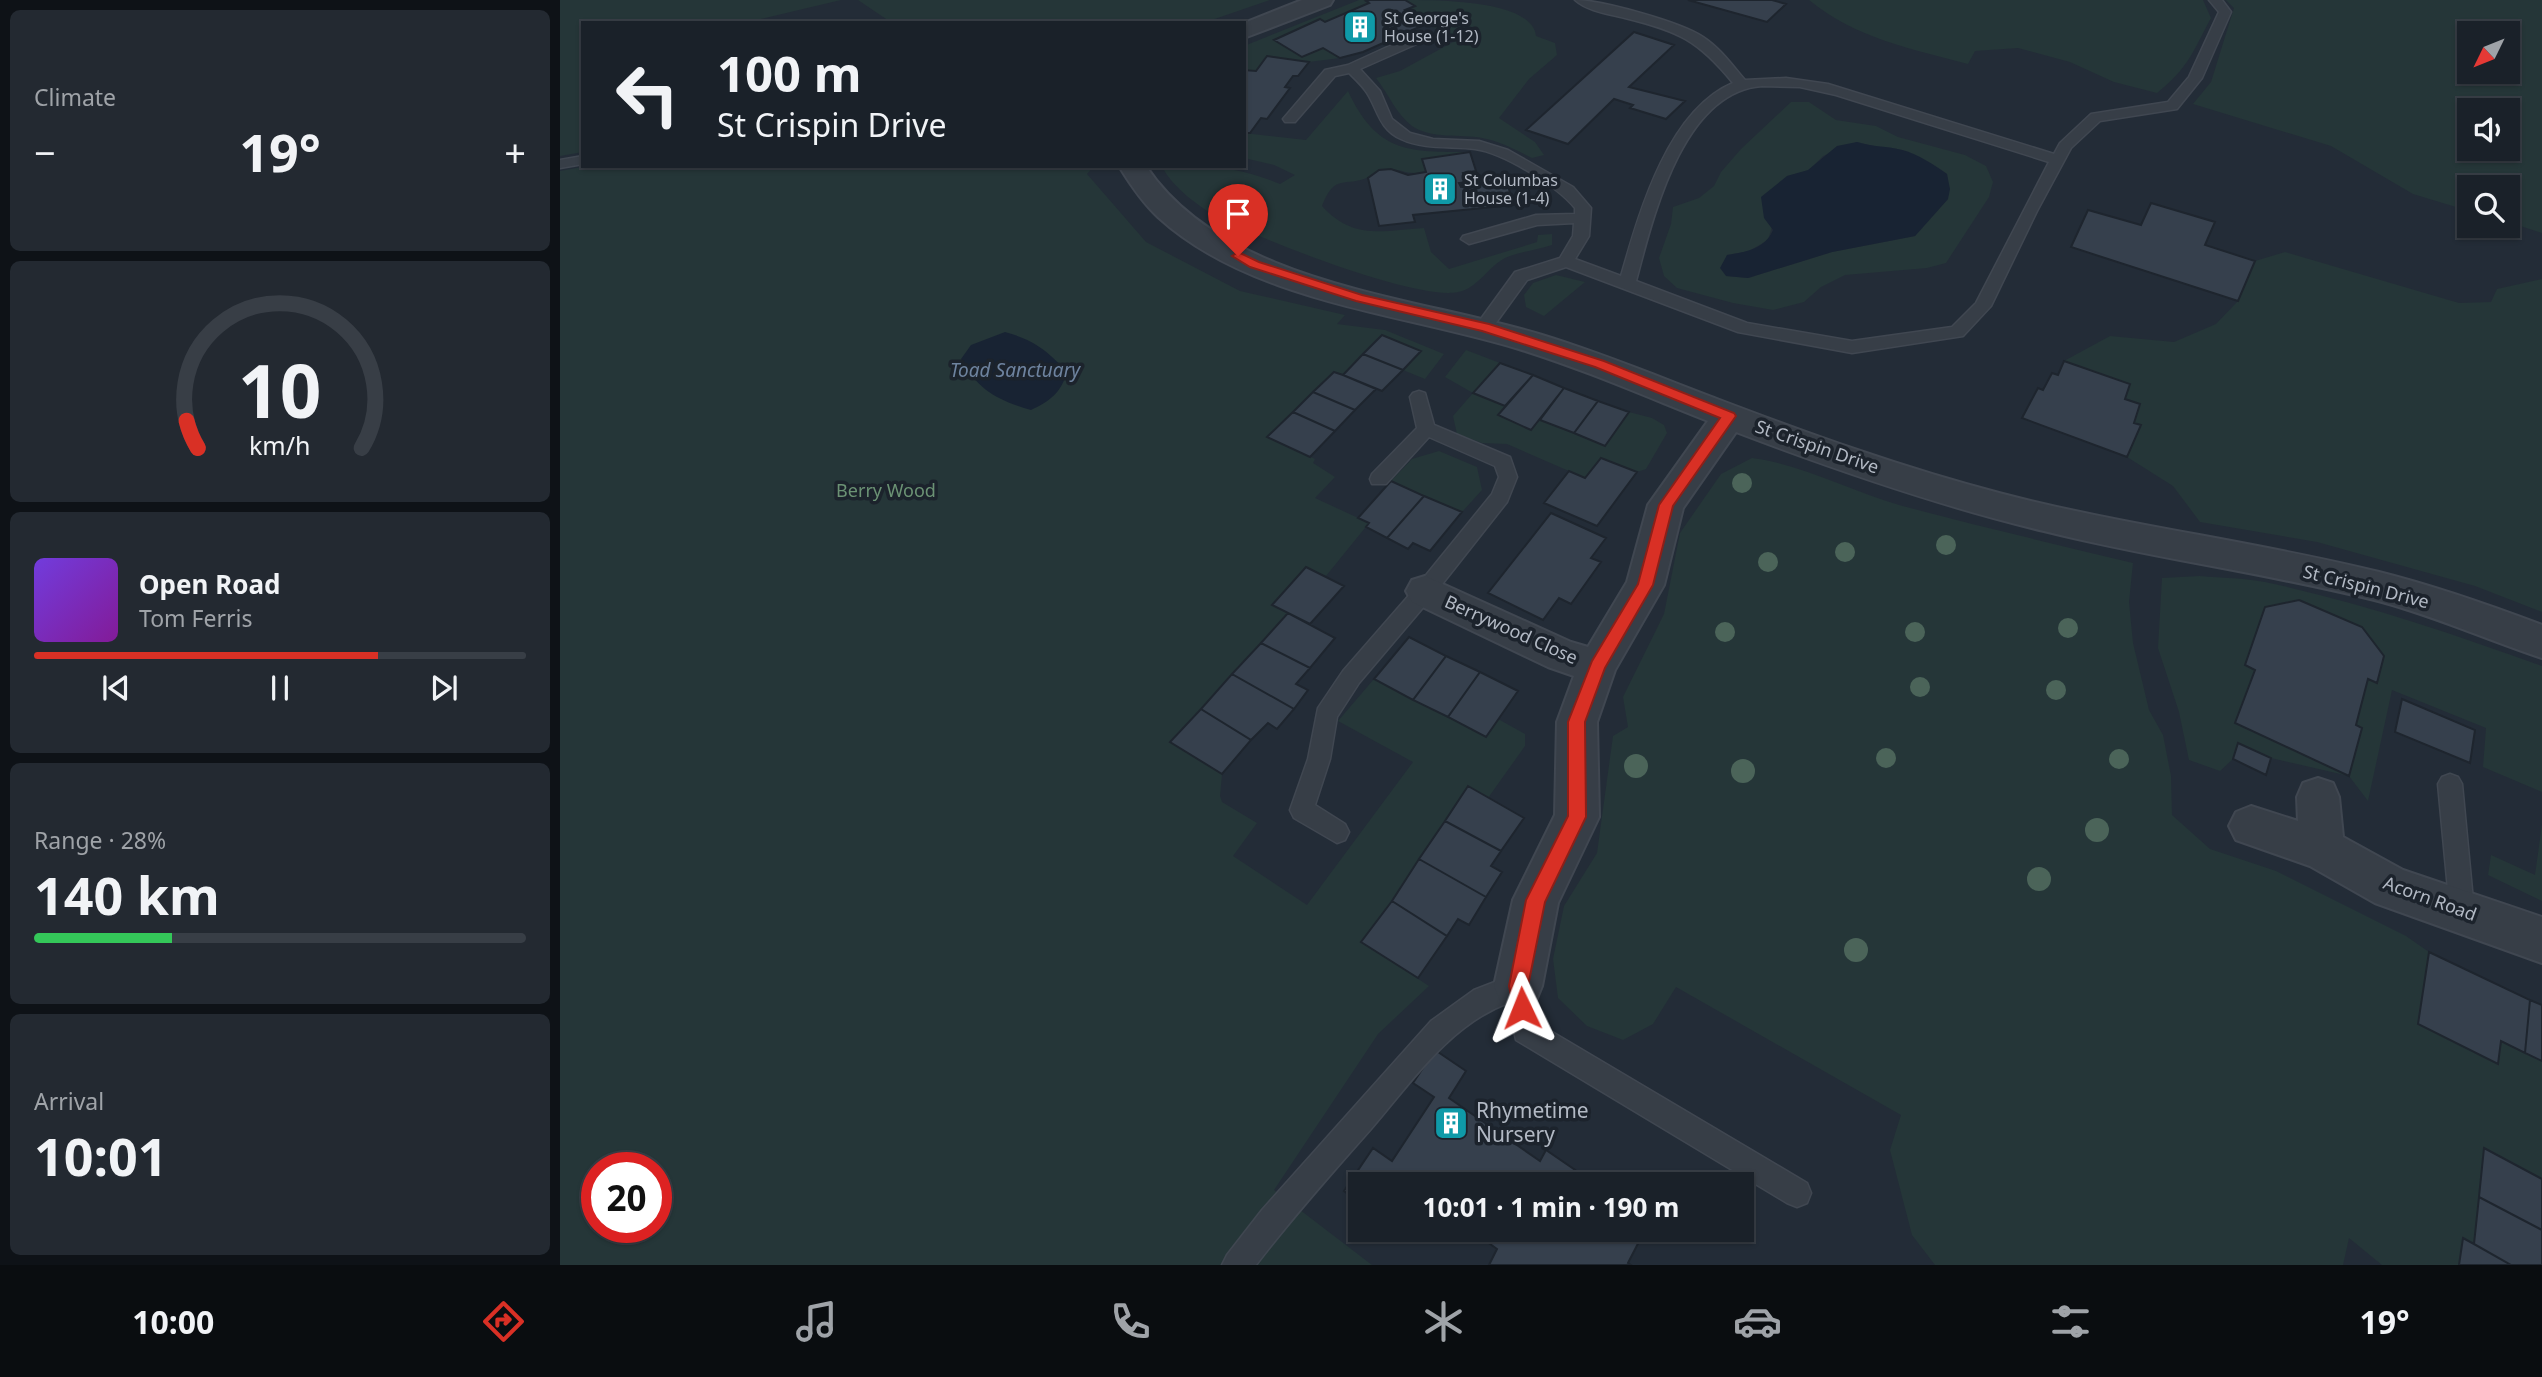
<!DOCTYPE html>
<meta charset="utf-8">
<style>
body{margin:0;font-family:"Noto Sans",sans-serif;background:#232931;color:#f1f3f6;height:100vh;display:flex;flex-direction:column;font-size:26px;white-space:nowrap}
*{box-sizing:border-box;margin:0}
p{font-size:23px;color:#9fa3a8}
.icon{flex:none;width:38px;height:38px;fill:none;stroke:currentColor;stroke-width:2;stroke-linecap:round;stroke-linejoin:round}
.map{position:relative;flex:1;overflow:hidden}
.sheet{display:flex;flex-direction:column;gap:10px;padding:10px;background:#0e1217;width:560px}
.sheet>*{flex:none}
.top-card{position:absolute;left:21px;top:21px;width:665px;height:147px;border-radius:0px;box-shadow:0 2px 5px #0004,0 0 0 2px #383e46;background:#1a2129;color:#f1f3f6;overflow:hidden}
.needle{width:46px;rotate:227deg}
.controls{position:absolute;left:1897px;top:21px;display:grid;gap:14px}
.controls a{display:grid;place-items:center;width:63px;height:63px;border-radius:0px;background:#1a2129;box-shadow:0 2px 5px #0004,0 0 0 2px #383e46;font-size:35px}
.speed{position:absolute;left:21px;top:1152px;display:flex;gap:14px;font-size:35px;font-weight:700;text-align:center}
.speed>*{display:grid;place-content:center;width:91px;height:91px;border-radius:50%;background:#1a2129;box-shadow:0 2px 5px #0004,0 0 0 2px #383e46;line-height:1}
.speed .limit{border:10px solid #d22;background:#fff;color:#111}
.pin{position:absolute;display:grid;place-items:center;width:60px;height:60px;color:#fff;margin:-72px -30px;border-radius:50% 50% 50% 0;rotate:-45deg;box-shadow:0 0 7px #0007}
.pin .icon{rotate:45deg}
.me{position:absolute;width:77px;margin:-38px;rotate:358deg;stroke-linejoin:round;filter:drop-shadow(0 0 5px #0008)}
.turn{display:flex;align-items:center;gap:24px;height:147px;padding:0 21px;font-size:32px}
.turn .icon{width:91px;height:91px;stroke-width:2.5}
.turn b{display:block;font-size:49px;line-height:60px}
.big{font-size:52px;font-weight:700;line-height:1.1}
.sheet .card{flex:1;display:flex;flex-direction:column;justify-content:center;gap:10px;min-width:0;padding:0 24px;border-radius:10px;background:#232931}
.sheet .dial{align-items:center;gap:0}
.dial svg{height:182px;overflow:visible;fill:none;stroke:#383e46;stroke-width:7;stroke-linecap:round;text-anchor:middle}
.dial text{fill:#f1f3f6;stroke:none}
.song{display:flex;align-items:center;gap:21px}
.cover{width:84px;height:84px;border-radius:10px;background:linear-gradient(135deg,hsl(260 70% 55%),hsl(290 70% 35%))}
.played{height:7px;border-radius:4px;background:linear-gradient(90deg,#d93025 70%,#383e46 70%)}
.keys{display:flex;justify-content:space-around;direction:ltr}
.heat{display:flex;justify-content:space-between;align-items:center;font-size:38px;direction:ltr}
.charge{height:10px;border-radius:5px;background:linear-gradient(90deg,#34c759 28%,#383e46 0)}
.trip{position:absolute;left:788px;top:1172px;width:406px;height:70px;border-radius:0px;background:#1a2129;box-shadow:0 2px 5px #0004,0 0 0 2px #383e46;font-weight:700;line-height:70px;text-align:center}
.menu{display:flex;height:112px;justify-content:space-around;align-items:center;background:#0a0d10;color:#9fa3a8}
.menu .icon{width:49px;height:49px}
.menu .active{color:#d93025}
.menu b{font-size:32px;color:#f1f3f6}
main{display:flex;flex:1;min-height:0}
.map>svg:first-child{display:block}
</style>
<main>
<section class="sheet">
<div class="card"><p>Climate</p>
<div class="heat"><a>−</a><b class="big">19°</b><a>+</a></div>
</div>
<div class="card dial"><svg viewBox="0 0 100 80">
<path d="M14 69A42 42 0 1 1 86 69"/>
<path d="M14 69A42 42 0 0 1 9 57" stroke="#d93025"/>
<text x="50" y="56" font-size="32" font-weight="700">10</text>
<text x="50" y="72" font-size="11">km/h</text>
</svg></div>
<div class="card">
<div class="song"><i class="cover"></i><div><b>Open Road</b><p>Tom Ferris</p></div></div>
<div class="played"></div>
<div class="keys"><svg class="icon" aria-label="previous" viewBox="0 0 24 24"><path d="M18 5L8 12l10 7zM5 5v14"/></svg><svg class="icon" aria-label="pause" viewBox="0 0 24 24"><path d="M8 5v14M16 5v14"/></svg><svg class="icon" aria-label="next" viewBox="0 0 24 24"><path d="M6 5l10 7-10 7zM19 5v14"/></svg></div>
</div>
<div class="card"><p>Range · 28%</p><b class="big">140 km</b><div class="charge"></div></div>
<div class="card"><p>Arrival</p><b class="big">10:01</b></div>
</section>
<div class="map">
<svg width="1982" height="1265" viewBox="0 0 1982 1265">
<rect width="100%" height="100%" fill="#232c37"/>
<!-- green -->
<path fill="#253638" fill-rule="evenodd" d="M0 0H281L184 23H23V152L0 156Z
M298 0H710L643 23H332Z
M799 0H810L807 1 809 3 765 22 760 19 715 41 742 57 763 48 780 58 749 62 708 56 696 71 684 70V46Z
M845 0C878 0 973 0 976 36L995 43 997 55 969 79 939 118 975 142 984 155 972 158C956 150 940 141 922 138 901 134 870 139 852 126 836 114 828 93 816 78L840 71 895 41 845 10Z
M1249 0H1643L1651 18C1632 53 1629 67 1597 93L1554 82 1510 62 1458 48 1415 51 1408 64C1352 49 1295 38 1249 0Z
M1666 0H1982V233L1948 222V187H1909V211L1853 194 1771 146 1633 104 1651 82 1674 8ZM1909 33H1948V72H1909ZM1948 110V149H1909V110Z
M788 91C817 153 848 152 910 152L862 159 866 172C845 175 846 170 829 169 820 169 817 173 809 177 785 188 775 172 762 206 793 240 822 231 864 228L871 252 889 269 977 242 978 235 992 234V245C977 250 959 252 945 258 929 266 917 289 898 292 857 301 703 240 661 219 642 209 611 187 602 166 649 166 677 166 720 184L735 175 714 165 684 158V133L746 140Z
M1231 102H1249L1276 120 1316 126 1338 137 1405 155 1426 166 1433 182 1429 197 1386 263 1367 268 1285 275 1261 287 1244 302 1213 310 1173 303 1117 288 1104 276 1099 258 1111 224 1113 207 1139 198 1154 186 1161 172 1181 149ZM1297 142C1312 147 1327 146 1342 150 1358 154 1374 165 1387 174L1388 199 1355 236 1272 252 1188 278 1166 276 1167 255 1189 251 1208 240 1227 176 1248 171 1263 156Z
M28 166H534L527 174 586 242 680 291 785 315 777 324 825 330 884 354 865 379 843 370 860 351 822 335 783 375 774 372 708 436 755 459 753 463 775 477 755 498 809 523 766 576 746 567 712 604 728 613 611 742 662 774 660 796 662 802 697 823 673 856 747 905 853 762 778 721 814 679 853 700 938 719 965 734V746L928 798 908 787 832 901 801 942 869 986 818 1034 714 1190 812 1265H0V171ZM37 1167H96V1227H37Z
M1725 252 1899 303 1931 302 1937 289 1982 279V612L1915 586 1757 542 1640 522 1613 486 1567 457 1581 426 1574 423 1580 404 1565 399 1569 384 1504 361 1550 336 1614 342 1656 324 1678 301 1695 261Z
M996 275 1025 282 984 316 966 307 964 295 973 283Z
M906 350 940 363 914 393 945 406 938 415 971 430 980 420 1045 446 1069 412 1092 418 1104 425 1107 433 1086 469 1077 472 1042 458 1025 478 947 444 922 443 897 434 893 416 913 393 885 377Z
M879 451 917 467 922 490 902 512 831 481 852 459Z
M1192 458C1240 464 1291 491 1339 505 1417 526 1495 544 1573 563L1569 602 1573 643 1589 710 1603 735 1611 776 1612 815 1650 849 1716 871 1846 936 1869 952 1859 1024 1941 1041 1982 1061V1179L1925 1148 1914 1244 1903 1238 1899 1265H1822L1789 1238 1783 1265H1375L1352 1235 1330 1150 1341 1115 1116 987 1093 1024 1063 1040 1027 1026 998 998 993 959 1004 906 1037 853 1053 736 1068 727 1063 697 1104 614 1120 533 1161 474Z
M1640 576C1662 578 1684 578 1705 582 1799 602 1891 633 1982 666V792L1923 767 1926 728 1832 690 1808 801 1789 776 1711 758 1679 743 1673 759 1660 771 1629 760 1619 712 1598 648 1602 578ZM1739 600 1802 627 1824 657 1808 679 1796 725 1802 728 1789 776 1675 723 1695 670 1685 665 1706 607Z
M1982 824V901L1928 875 1931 855 1975 875Z"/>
<!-- water -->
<path fill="#182333" d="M1297 142C1312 147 1327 146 1342 150 1358 154 1374 165 1387 174L1390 189 1388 199 1355 236 1272 252 1188 278 1166 276 1160 268 1167 255C1186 252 1205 249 1213 230L1204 218 1201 197 1227 176 1248 170 1277 146Z
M445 332C474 340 487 350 507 372 501 393 490 401 471 410 437 400 418 390 401 359L411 345Z"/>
<!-- building -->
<path fill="#36404d" stroke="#1e252e" stroke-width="2" d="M810 0H845L855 6 845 10 866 24 803 52 780 58 763 48 742 57 714 40 760 19 765 22 809 3 806 1Z
M1128 0H1212L1226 4 1207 22Z
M1074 32 1114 45 1069 87 1125 101 1106 119 1070 108 1073 105 1054 99 1008 144 966 130Z
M707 56 749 62 738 76H733L725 87 730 88 707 119 701 118 690 133H684V70L696 71Z
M910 152 916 171 903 173 907 182 899 183 901 187 946 180 954 205 853 215 855 222 819 226 808 178 819 170 831 169 848 175 866 172 862 159Z
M1591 203 1655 222 1645 245 1695 261 1678 301 1511 247 1528 210 1581 225Z
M822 335 861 351 843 370 803 354Z
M803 354 843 370 822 391 783 375Z
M1504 361 1570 384 1565 399 1580 404 1574 423 1581 425 1567 457 1462 418 1478 388 1483 390 1492 373 1498 375Z
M940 363 973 375 945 406 913 393Z
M774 372 783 375 816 389 795 410 753 392Z
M973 375 1004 388 971 430 938 415Z
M1004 388 1038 401 1014 433 980 420Z
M753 392 795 410 775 431 733 412Z
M1038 401 1069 412 1045 446 1014 433Z
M733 412 775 431 750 457 707 437Z
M1041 458 1077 472 1037 526 984 503 1009 471 1025 478Z
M831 481 864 496 827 538 806 527 809 523 798 518Z
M864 496 902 512 870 551 853 543 848 549 827 538Z
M991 513 1046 538 1031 558 1041 562 1011 604 999 598 983 620 928 593Z
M746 567 784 586 750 624 712 605Z
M1739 600 1802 627 1824 656 1817 683 1808 679 1796 725 1802 728 1789 776 1675 723 1695 670 1685 665 1705 607Z
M728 613 775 638 750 668 701 643Z
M849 637 886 656 853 700 814 679Z
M701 643 750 668 736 684 748 690 734 709 672 674Z
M886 656 920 672 888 717 853 700Z
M920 672 958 691 926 737 888 717Z
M672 674 734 709 717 729 708 723 691 740 641 709Z
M1842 699 1915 730 1910 763 1835 732Z
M641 709 691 740 662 774 610 742Z
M1678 743 1711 758 1706 775 1673 759Z
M908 786 964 818 941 851 885 821Z
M885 821 941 851 931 866 942 872 926 897 859 859Z
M859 859 926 897 909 925 898 919 887 936 832 901Z
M832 901 887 936 858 978 801 942Z
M1869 952 1970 1000 1965 1053 1941 1041 1938 1064 1858 1024Z
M1970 1000 1982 1005V1061L1965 1053Z
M875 1050 906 1071 889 1098 980 1161 986 1150 1037 1185H849L842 1179 838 1185H800V1203L784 1191 813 1148 832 1161 874 1097 853 1083Z
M1924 1148 1982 1179V1230L1919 1197Z
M1919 1197 1982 1230V1265H1951L1914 1244Z
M911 1230H1085L1068 1263 1071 1265H929L937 1249Z
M1903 1238 1914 1244 1951 1265H1899Z"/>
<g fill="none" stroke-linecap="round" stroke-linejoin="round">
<!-- service casing -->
<g stroke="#404751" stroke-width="3">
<path id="service" d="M1015 0C1041 0 1121 22 1143 37 1160 48 1172 65 1185 80L1226 78 1268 84 1494 154 1500 143 1531 114 1608 102 1629 77 1659 12 1649 0H1662L1671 12 1642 78 1617 109 1540 121 1511 148 1477 211 1431 306 1403 336 1292 353 1178 332 1006 267 967 280 930 331H918L916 327 918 323 955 272 1000 258 1013 236 1014 223 977 225 909 244 901 239 903 236 976 215 1015 214V208C997 186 944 153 915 149 891 146 864 150 841 139 819 129 818 110 807 93 802 85 795 79 789 73L775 76 735 122H725L723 119 765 70 788 65 860 32H870V38L800 69 820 91 832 119 850 133 873 139 919 141 948 150 1013 187 1031 208 1029 236 1015 259 1061 276C1079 214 1107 111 1173 83 1138 40 1118 31 1065 18 1049 14 1027 11 1015 0ZM1202 86 1240 87 1276 95 1489 162 1416 303 1392 327 1292 341 1187 323 1076 281C1093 218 1122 92 1202 86Z
M23 156V164L0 168V160Z
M859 391 865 393 874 425 950 457 957 477 947 502 872 597 799 683 777 717 770 759 755 805 785 824 789 832 785 840 777 843 734 818 730 810 748 759 758 708 783 671 858 585 932 494 939 477 935 466 869 437 826 484H812L810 479 812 474 857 428 850 397 853 393Z
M1890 774 1898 777 1902 784 1914 911 1911 919 1902 923 1893 919 1890 911 1878 784 1882 777Z
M958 973 967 977 977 1023 1247 1183 1251 1193 1247 1203 1237 1207 1227 1203 956 1040 948 1003C889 1025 850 1084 811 1129 771 1174 732 1218 696 1265H662L667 1255 702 1210 871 1021 914 990Z"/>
</g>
<!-- minor casing -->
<g stroke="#404751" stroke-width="4">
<path id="minor" d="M742 0H773L770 5 684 38V23Z
M559 166H586C665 285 855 296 982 335 1041 353 1099 377 1157 399 1249 434 1343 468 1439 493 1565 526 1694 541 1819 572 1875 586 1929 605 1982 625V658C1928 640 1877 617 1822 602 1710 573 1595 559 1484 531 1379 506 1276 470 1176 432L1123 508 1104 585 1055 670 1037 722 1039 817 998 903 982 986 975 1003 958 1010 941 1003 934 986 953 900 995 815 997 722 1014 676 988 667 852 602 846 591 852 580 865 576 1011 642 1028 647 1067 582 1088 505 1148 421C1085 396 1023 369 959 349 842 313 691 302 598 217 582 202 570 184 559 166Z
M1758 778 1773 783 1779 797 1783 837 1843 870 1982 917V963L1815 903 1750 866 1676 840 1669 826 1676 812 1691 806 1738 821 1737 797 1743 783Z"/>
</g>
<!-- service -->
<use href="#service" fill="#373e47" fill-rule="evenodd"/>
<!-- minor -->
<use href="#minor" fill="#373e47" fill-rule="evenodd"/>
</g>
<!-- trees -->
<g fill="#4b6459">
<circle cx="1182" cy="483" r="10"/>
<circle cx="1386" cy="545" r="10"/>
<circle cx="1285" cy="552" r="10"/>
<circle cx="1208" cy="562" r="10"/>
<circle cx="1508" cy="628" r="10"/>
<circle cx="1165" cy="632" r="10"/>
<circle cx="1355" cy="632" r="10"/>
<circle cx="1360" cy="687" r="10"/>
<circle cx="1496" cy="690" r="10"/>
<circle cx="1326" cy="758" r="10"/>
<circle cx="1559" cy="759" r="10"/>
<circle cx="1076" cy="766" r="12"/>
<circle cx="1183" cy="771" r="12"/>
<circle cx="1537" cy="830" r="12"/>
<circle cx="1479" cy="879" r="12"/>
<circle cx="1296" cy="950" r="12"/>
</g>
<!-- route -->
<path fill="#d93025" stroke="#8d1f18" stroke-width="2" d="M678 252 699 262 802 295 929 324 1044 361 1174 413 1176 416 1113 506 1093 585 1045 668 1025 722 1026 817 985 902 968 986 972 1008 969 1015 962 1018 955 1015 949 986 966 900 1008 816V722L1032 661 1078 584 1099 505 1160 418 1035 367 922 331 796 301 690 267 672 256Z"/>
<!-- icons -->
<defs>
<g id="building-square" transform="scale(1.75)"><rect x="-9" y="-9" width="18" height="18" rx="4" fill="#0f9aa8" stroke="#1c232c"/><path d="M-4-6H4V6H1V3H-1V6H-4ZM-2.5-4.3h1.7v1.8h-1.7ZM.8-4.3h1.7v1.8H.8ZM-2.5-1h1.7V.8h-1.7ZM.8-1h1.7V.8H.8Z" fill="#fff"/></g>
</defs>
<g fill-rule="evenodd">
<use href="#building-square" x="800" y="27"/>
<use href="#building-square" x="880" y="189"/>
<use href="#building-square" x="891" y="1123"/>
</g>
<g text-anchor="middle" stroke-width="7" stroke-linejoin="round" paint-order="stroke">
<!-- far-poi labels -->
<g font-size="16" fill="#b2b9c4" stroke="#1c232c" text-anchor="start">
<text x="824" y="24">St George's<tspan x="824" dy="18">House (1-12)</tspan></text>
<text x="904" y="186">St Columbas<tspan x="904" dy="18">House (1-4)</tspan></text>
</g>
<!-- street labels -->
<g font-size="18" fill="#b2b9c4" stroke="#1c232c">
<text transform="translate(1257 447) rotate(19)" y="6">St Crispin Drive</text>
<text transform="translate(1806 587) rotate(14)" y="6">St Crispin Drive</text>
<text transform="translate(951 630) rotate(24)" y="6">Berrywood Close</text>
<text transform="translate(1870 899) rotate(20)" y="6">Acorn Road</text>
</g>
<!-- park labels -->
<g font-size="18" fill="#6b9274" stroke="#1c232c">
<text x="326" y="497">Berry Wood</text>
</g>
<!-- water labels -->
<g font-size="19" font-style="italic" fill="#6e839f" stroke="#1c232c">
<text x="455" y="377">Toad Sanctuary</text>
</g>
<!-- near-poi labels -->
<g font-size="21" fill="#b2b9c4" stroke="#1c232c" text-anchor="start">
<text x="916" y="1118">Rhymetime<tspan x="916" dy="24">Nursery</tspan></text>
</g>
</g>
</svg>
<div class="controls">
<a><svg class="needle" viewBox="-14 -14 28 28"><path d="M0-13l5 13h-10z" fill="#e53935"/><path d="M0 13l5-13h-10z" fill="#9fa3a8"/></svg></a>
<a><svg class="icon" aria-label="sound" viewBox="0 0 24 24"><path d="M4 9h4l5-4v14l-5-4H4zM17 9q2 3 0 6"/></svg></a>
<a><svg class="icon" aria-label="search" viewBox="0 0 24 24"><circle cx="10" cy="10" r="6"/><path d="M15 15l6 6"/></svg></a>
</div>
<div class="speed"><div class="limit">20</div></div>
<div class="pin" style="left:678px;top:256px;background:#d93025"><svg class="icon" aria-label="arrive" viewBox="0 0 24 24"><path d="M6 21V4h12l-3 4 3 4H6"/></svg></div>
<svg class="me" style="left:962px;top:1008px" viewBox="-20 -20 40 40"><path d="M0-17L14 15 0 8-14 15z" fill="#d93025" stroke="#fff" stroke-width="4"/></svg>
<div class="trip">10:01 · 1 min · 190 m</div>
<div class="top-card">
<div class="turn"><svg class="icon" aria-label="left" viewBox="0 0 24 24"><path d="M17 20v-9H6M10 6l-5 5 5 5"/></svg><div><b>100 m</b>St Crispin Drive</div></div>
</div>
</div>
</main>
<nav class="menu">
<b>10:00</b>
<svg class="icon active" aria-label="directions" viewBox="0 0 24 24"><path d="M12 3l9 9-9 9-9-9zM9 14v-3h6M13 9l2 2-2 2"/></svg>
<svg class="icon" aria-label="music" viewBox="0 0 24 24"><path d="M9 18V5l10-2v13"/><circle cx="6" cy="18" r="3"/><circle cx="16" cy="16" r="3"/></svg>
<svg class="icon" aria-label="phone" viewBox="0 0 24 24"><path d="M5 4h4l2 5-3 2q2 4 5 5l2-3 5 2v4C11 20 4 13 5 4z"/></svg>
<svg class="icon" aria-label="climate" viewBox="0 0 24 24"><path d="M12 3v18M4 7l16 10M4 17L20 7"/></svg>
<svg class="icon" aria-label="car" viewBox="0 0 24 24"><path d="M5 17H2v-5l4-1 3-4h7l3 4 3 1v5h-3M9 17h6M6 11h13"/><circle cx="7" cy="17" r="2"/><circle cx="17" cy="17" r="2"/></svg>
<svg class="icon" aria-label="filters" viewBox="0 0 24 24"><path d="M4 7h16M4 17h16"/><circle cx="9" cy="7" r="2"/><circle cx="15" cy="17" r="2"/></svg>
<b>19°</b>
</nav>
